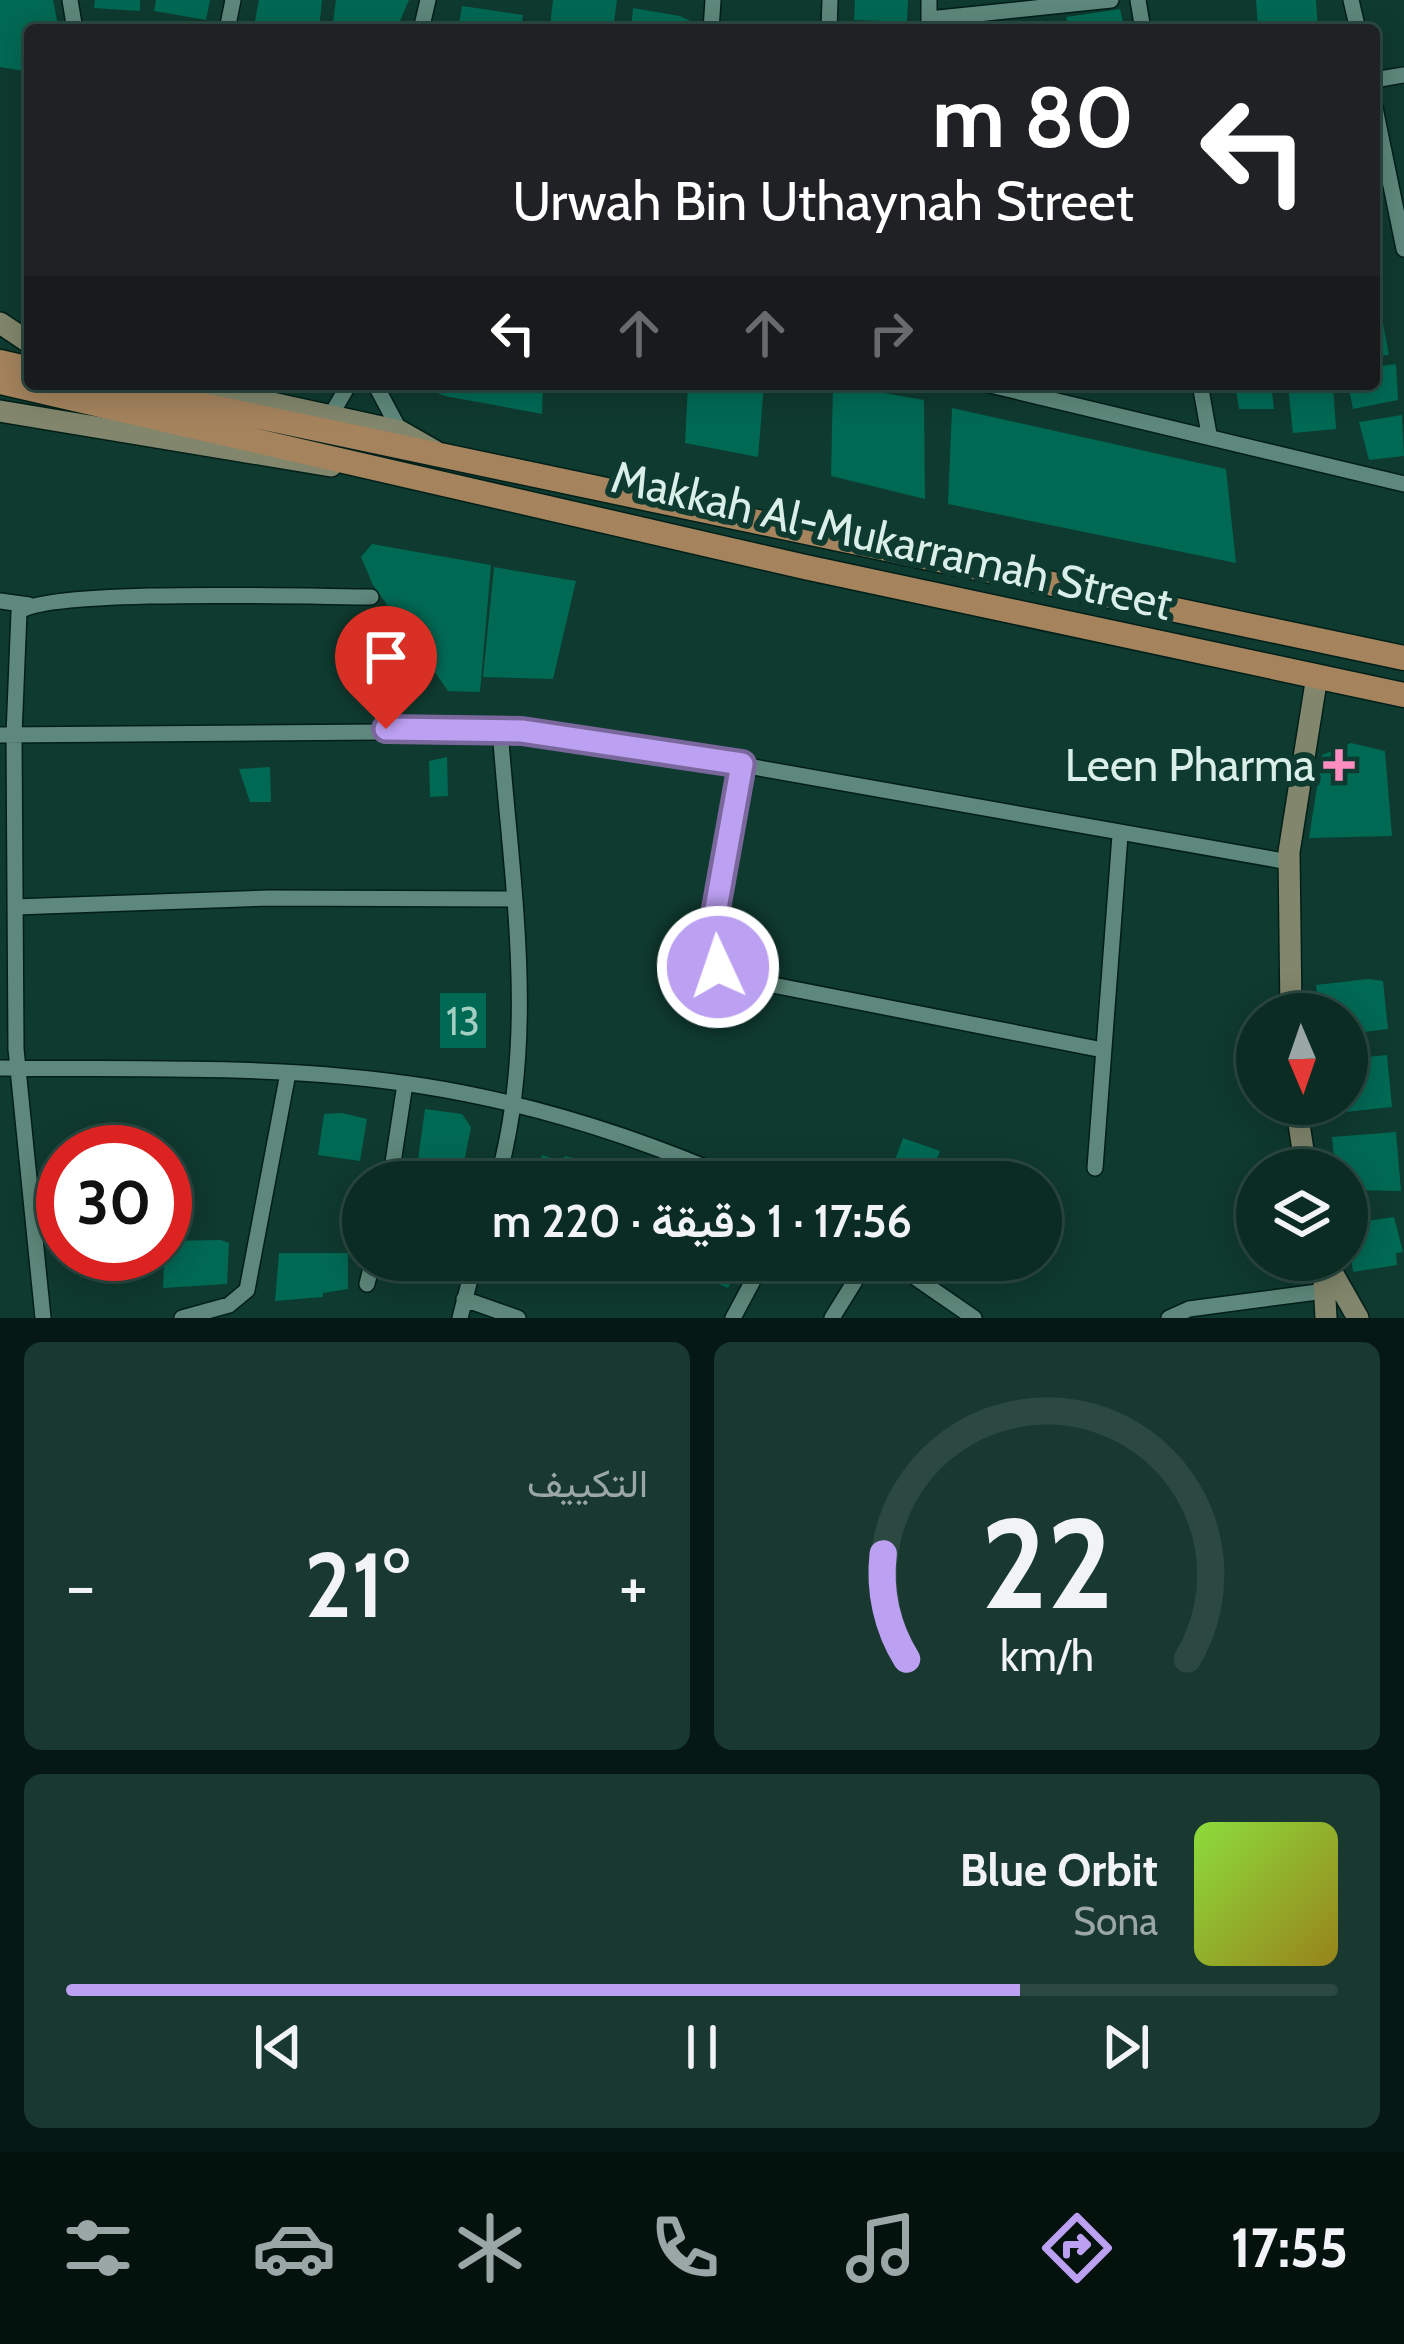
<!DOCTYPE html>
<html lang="ar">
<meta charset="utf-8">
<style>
body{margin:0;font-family:Cabin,Vazirmatn,sans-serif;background:#193830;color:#f1f3f6;direction:rtl;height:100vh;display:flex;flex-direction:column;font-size:45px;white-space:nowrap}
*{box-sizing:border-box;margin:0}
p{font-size:39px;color:#9aa7a6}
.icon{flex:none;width:66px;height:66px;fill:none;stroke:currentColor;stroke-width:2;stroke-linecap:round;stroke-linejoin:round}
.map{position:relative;height:1318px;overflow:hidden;direction:ltr}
.side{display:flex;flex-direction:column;gap:24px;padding:24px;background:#061813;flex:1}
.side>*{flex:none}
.top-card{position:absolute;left:24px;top:24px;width:1356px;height:366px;border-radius:12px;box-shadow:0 6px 30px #0003,0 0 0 3px #2b4841;direction:rtl;background:#202124;color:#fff;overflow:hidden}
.needle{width:78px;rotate:178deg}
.fabs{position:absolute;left:1236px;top:993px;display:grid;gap:24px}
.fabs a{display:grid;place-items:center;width:132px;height:132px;border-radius:50%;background:#0b2c23;box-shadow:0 6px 30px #0003,0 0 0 3px #2b4841;font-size:60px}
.speed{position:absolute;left:36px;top:1125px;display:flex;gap:24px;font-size:60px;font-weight:700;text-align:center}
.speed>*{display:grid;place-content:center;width:156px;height:156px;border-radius:50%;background:#0b2c23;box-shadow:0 6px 30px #0003,0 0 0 3px #2b4841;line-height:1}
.speed .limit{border:18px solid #d22;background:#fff;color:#111}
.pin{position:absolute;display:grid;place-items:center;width:102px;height:102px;color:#fff;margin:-123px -51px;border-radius:50% 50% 50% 0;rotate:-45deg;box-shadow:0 0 12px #0007}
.pin .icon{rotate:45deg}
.me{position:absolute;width:132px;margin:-66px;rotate:357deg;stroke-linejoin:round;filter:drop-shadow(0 0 9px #0008)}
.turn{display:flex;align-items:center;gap:42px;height:252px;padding:0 48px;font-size:54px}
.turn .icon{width:156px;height:156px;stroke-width:2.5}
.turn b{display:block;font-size:84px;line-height:102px}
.lanes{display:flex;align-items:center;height:114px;padding:0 48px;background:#0003;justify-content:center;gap:60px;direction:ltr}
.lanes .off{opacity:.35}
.big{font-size:90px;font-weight:600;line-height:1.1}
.side .card{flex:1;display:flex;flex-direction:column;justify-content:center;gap:18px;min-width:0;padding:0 42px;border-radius:18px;background:#193830}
.side .dial{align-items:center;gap:0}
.dial svg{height:312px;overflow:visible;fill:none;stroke:#2b4841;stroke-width:7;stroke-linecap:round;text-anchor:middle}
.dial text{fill:#f1f3f6;stroke:none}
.song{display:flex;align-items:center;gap:36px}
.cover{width:144px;height:144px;border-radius:18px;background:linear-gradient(135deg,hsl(90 70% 55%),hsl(50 70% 35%))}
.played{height:12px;border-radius:6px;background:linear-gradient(90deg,#bca0f2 75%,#2b4841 75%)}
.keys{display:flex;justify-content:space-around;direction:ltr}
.heat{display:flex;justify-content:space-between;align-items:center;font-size:66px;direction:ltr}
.side .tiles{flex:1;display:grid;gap:24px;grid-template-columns:1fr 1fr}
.card:last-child{grid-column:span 2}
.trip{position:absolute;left:342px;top:1161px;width:720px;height:120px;border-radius:60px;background:#0b2c23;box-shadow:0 6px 30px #0003,0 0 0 3px #2b4841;font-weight:600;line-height:120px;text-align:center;direction:rtl}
.tabs{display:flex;height:192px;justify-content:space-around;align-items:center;background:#04120e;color:#9aa7a6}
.tabs .icon{width:84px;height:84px}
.tabs .current{color:#bca0f2}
.tabs b{font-size:54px;color:#f1f3f6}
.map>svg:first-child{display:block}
</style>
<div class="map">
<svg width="1404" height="1318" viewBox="0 0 1404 1318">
<rect width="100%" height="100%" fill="#0f3a2f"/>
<!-- building -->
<path fill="#006954" d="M0 0H53L59 30H30V72L0 67Z
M95 0H140V11L94 8Z
M156 0H210L206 20 154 11Z
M259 0H322L319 30 254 26Z
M336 0H409L396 30H332Z
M553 0H617L613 30 550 25Z
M855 0H908L907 22 854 20Z
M1256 0H1316L1318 28 1258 30Z
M462 6 523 15 521 30H458Z
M633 8 680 16 690 21 689 30H631Z
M1120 9 1125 30H1070L1066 17Z
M1382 318 1389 355 1374 356V319Z
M1396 364 1398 400 1353 409 1348 384H1374V367Z
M416 384H543L542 414 445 396Z
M688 384H764L758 457 685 443Z
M833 384 924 400 925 499 831 476Z
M1235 384H1271L1274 409H1239Z
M1333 384 1336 429 1293 433 1288 386Z
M952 408 1226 469 1236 563 948 504Z
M1402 415 1404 456 1369 460 1359 422Z
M372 544 491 565 480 692 448 691 373 585 361 557Z
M494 567 576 581 553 679 483 677Z
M1351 743 1385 751 1392 836 1309 838 1322 755Z
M447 757 448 796 430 797 429 761Z
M270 767 271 802H250L239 769Z
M1368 979 1383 981 1388 1029 1347 1034V1014H1319L1316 985Z
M440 993H486V1048H440Z
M1387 1055 1392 1107 1326 1114 1325 1104H1347V1059Z
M425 1109 462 1114 471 1127 460 1182 415 1181Z
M342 1113 367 1119 360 1161 318 1155 324 1114Z
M1396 1132 1401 1191 1347 1190V1170H1335L1332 1137Z
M903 1138 940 1151 929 1182H887Z
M542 1155 563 1162 565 1156 612 1167 606 1182H533Z
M1394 1217 1403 1252 1396 1253 1397 1265 1353 1272 1347 1224Z
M221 1240 229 1243 227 1284 163 1288 165 1241Z
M279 1253H348V1289L323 1293V1297L275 1301Z
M694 1260H740L728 1288 689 1271Z"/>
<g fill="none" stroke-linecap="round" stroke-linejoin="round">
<!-- street casing -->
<g stroke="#011f18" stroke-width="18">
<path id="street" d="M70 0 75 30
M929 0V30
M1138 0 1143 30
M1351 0 1358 30
M929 19 1111 0
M227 30 233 0
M421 30 428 0
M711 30 713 0
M829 30 830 0
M1374 80 1404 75
M1374 103 1404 249
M375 384 400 431
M986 384 1404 484
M1200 384 1209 434
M331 415 349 384
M0 601 29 605
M0 735 522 731 601 740 1289 862
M743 764 710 942 718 967 753 981 1103 1050
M15 907 269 898 514 899
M0 1068C141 1070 284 1064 423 1086 531 1103 640 1138 740 1182
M1095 1168 1120 835
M390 1182 405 1084
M497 1182C539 1033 511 881 500 729
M890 1260 974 1318
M367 1284 373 1260
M464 1299 518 1318
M43 1318 16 1049 14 735 19 612C49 588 316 597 371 597
M182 1318 229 1305 247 1290 288 1073
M460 1318 475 1260
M733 1318 764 1260
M832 1318 868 1260
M1169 1318 1189 1309 1325 1291"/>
</g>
<!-- secondary casing -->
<g stroke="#011f18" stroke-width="24">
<path id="secondary" d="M0 323 30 343
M185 384 400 431 435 451
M0 411 331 466
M1291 1014 1289 852 1317 676
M1296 1104 1306 1170
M1325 1260 1358 1318
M1323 1261 1326 1318"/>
</g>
<!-- primary casing -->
<g stroke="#011f18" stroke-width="27">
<path id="primary" d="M0 362 30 369
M0 382 805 567 1404 695
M103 384 1404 658"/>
</g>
<!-- street -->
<use href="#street" stroke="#5e887b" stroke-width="15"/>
<!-- secondary -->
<use href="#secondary" stroke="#81866c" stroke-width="21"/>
<!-- primary -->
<use href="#primary" stroke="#a4835d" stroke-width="24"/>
</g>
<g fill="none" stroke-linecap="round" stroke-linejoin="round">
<!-- route casing -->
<g stroke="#7a689d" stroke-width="30">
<path id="route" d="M386 729 522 731 742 764 710 942 718 967"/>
</g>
<!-- route -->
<use href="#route" stroke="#bca0f2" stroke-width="21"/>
</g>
<!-- markers -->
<path fill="#fd8ebf" stroke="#0f3a2f" stroke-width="4.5" d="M1333 747h12v12h12v12h-12v12h-12v-12h-12v-12h12z"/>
<g text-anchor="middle" stroke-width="12" stroke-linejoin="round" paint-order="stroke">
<!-- number labels -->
<g font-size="39" fill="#a3cec2">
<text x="463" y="1035">13</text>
</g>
<!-- street labels -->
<g font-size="45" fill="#d9efe7" stroke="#0f3a2f">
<text transform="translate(892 540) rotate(13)" y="16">Makkah Al-Mukarramah Street</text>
</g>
<!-- poi labels -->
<g font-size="45" fill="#d9efe7" stroke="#0f3a2f" text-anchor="end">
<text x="1315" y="781">Leen Pharma</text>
</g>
</g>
</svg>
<div class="fabs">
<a><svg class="needle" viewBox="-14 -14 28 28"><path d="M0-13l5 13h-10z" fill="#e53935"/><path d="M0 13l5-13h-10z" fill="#9aa7a6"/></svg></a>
<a><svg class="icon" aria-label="layers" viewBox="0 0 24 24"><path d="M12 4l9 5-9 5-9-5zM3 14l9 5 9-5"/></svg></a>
</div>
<div class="speed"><div class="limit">30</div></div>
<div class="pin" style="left:386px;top:729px;background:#d93025"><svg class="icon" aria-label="arrive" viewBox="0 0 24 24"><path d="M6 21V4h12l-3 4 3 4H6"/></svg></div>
<svg class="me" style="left:718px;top:967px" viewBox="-20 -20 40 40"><circle r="17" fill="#bca0f2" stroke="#fff" stroke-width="3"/><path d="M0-11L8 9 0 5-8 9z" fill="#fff"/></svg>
<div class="trip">17:56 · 1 دقيقة · 220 m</div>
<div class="top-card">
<div class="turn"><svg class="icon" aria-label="left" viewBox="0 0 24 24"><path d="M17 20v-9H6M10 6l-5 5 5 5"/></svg><div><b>80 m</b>Urwah Bin Uthaynah Street</div></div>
<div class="lanes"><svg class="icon" aria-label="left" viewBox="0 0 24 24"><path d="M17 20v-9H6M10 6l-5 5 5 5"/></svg><svg class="icon off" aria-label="ahead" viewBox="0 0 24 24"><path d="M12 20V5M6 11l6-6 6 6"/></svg><svg class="icon off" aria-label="ahead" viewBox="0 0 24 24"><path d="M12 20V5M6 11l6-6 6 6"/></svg><svg class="icon off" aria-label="right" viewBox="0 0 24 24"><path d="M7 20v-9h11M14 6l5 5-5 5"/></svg></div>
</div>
</div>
<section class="side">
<div class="tiles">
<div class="card dial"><svg viewBox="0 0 100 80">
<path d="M14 69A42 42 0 1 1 86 69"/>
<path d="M14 69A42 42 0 0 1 8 42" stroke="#bca0f2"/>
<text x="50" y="56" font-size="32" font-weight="700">22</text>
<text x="50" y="72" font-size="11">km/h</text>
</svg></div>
<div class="card"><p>التكييف</p>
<div class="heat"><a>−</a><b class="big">21°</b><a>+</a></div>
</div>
<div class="card">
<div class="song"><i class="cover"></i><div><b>Blue Orbit</b><p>Sona</p></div></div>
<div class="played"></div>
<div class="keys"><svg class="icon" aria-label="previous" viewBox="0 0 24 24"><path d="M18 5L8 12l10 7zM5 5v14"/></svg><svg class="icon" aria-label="pause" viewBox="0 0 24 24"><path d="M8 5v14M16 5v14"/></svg><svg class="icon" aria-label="next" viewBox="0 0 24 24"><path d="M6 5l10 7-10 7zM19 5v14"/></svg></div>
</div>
</div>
</section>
<nav class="tabs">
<b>17:55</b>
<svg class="icon current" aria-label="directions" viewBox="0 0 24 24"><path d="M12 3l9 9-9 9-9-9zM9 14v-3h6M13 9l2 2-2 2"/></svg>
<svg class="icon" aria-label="music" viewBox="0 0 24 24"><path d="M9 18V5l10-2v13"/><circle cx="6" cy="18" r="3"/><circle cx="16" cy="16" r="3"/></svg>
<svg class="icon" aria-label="phone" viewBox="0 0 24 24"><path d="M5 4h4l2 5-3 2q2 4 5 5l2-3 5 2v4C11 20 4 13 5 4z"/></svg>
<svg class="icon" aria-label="climate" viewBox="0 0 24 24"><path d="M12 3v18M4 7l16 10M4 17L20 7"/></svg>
<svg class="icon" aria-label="car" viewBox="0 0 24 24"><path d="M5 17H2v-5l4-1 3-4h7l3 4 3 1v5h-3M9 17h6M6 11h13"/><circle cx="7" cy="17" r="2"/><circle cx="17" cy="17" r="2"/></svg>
<svg class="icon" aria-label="filters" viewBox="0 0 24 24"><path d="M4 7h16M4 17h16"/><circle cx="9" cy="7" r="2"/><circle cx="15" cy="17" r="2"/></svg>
</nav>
